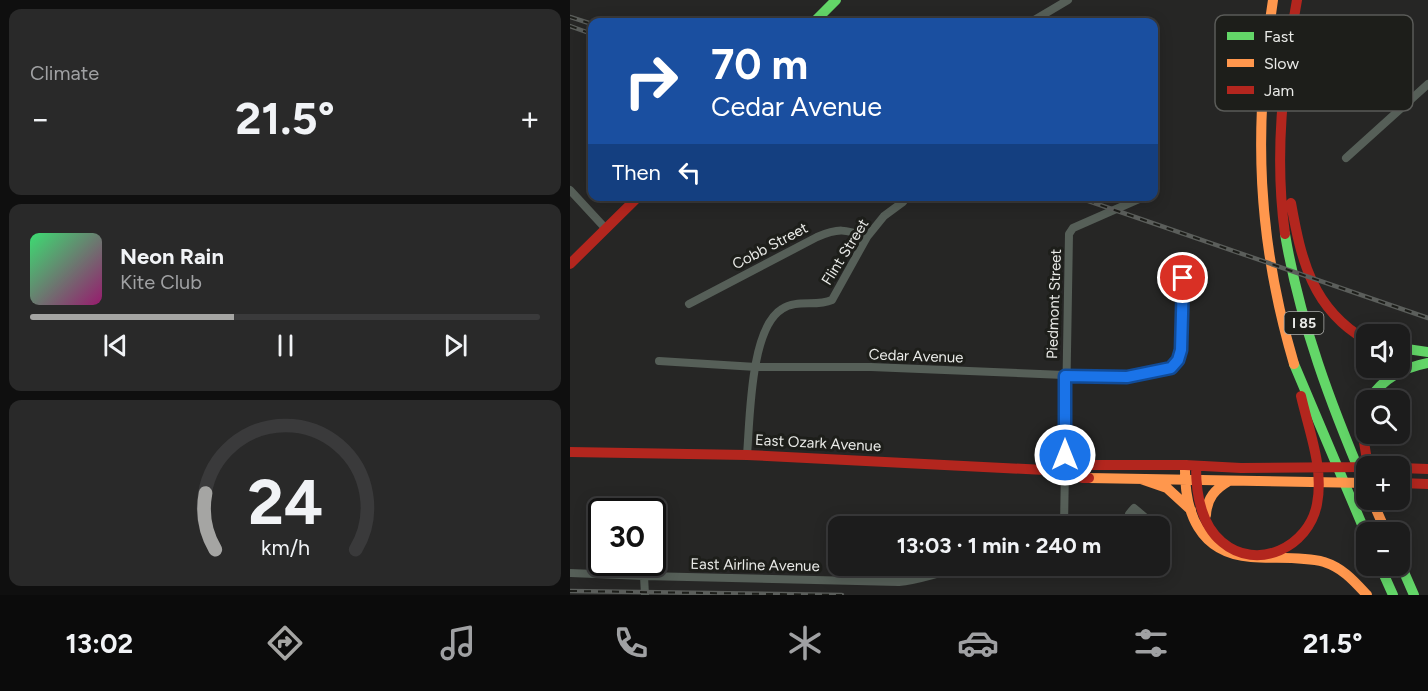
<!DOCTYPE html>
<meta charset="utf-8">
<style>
body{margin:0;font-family:Figtree,sans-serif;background:#292929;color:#f1f3f6;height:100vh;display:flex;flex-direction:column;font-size:22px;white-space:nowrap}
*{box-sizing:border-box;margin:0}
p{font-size:20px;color:#a0a1a3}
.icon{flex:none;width:33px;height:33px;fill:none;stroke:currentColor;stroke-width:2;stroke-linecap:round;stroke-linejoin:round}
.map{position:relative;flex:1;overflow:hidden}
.drawer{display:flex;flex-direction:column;gap:9px;padding:9px;background:#0f0f0f;width:570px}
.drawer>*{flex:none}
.banner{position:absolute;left:18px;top:18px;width:570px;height:183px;border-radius:12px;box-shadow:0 3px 15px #0003,0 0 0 2px #3a3a3b;background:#1a4fa0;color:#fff;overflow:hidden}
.fabs{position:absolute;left:786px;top:324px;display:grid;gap:12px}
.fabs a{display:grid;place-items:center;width:54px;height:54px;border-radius:12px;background:#1c1c1c;box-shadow:0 3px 15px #0003,0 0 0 2px #3a3a3b;font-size:30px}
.speed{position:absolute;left:18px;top:498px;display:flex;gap:12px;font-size:30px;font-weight:700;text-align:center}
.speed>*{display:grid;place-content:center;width:78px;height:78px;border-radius:50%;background:#1c1c1c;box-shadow:0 3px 15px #0003,0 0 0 2px #3a3a3b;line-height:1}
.speed .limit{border:3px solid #111;border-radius:9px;background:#fff;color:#111}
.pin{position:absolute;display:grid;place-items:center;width:51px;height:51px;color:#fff;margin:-26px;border:3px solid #fff;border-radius:50%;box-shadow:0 2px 6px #0007}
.me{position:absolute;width:66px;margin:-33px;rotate:0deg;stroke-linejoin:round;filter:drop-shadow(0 0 4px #0008)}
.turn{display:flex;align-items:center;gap:21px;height:126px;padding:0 24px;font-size:27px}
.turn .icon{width:78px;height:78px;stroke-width:2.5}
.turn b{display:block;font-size:42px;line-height:51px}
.then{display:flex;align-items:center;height:57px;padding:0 24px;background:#0003;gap:12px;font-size:22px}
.big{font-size:45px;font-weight:700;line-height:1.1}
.drawer .tile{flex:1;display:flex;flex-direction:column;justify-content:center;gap:9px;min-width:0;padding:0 21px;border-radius:12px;background:#292929}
.drawer .dial{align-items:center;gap:0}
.dial svg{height:156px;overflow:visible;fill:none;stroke:#3a3a3b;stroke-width:7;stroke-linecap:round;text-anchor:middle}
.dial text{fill:#f1f3f6;stroke:none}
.song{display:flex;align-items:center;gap:18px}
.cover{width:72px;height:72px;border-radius:9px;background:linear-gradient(135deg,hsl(140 70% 55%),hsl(320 70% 35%))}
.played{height:6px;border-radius:3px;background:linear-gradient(90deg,#a5a5a3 40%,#3a3a3b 40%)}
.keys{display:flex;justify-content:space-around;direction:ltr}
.heat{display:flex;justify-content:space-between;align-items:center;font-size:33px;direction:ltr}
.trip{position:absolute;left:258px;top:516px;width:342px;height:60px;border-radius:12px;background:#1c1c1c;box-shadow:0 3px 15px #0003,0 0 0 2px #3a3a3b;font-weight:700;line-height:60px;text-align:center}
.tabs{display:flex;height:96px;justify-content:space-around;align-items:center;background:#0b0b0b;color:#a0a1a3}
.tabs .icon{width:42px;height:42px}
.tabs .current{color:#a5a5a3}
.tabs b{font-size:27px;color:#f1f3f6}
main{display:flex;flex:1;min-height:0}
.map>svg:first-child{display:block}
</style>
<main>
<section class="drawer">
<div class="tile"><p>Climate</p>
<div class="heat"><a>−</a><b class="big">21.5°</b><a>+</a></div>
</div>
<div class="tile">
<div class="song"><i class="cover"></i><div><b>Neon Rain</b><p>Kite Club</p></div></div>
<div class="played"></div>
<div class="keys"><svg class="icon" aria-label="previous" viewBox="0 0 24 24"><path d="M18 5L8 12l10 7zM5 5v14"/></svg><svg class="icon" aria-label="pause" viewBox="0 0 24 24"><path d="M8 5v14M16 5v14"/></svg><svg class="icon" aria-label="next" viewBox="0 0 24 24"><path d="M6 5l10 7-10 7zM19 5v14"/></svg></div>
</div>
<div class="tile dial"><svg viewBox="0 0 100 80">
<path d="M14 69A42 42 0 1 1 86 69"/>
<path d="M14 69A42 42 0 0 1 9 40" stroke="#a5a5a3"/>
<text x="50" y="56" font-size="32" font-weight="700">24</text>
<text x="50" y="72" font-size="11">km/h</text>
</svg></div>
</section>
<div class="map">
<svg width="858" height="595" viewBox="0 0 858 595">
<rect width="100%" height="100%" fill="#262625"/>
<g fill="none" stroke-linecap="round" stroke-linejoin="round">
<!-- street -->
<path stroke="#565f58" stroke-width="8" d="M461 22 498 0
M776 158 858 84
M0 190 36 229
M119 304 247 237C268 228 275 229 297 237
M89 361 186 367H301L518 376 557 377 601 368 608 360 611 350 613 278
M177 455C180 420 180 328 212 309 227 299 246 307 262 300L297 237 314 216 333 202
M494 526 499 234 503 228 569 199
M556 526 559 514 564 508 577 519 581 526
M590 545 592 551 590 561
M0 573 74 576 329 582C354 580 377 568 402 568 462 566 522 569 582 566
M74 576 75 595"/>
<!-- fast -->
<path stroke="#63d668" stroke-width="10" d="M244 22 266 0
M715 234C730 323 761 405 796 487
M830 348 858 352
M724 364 796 534
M799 400C813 378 833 368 858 363
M830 563 844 595
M810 566 823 595"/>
<!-- slow -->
<path stroke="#ff974d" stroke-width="10" d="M703 0C683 129 687 239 724 364
M615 465C614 512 629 553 681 557 705 559 730 556 754 562 773 568 784 581 797 595
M519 478 796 483
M571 479 597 488 621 510
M802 500 816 532
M636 515C637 498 645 489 659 481"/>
<!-- jam -->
<path stroke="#b3261e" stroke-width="10" d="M721 203C731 259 742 309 796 340
M715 234C704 155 713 78 727 0
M0 264 69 196
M796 405 792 430 798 466
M0 452 177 455 495 471 513 478H519
M626 466C626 492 630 524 652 542 687 572 739 547 747 504 754 468 739 431 731 396
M830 468 858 469
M495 471 514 465H615L671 468 793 467
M830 483 858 484"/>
<!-- rail casing -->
<g stroke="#5b5e5b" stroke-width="4.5">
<path id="rail" d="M0 17 22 24
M0 26 22 34
M504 196 858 318
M0 591 272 595"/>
</g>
<!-- rail -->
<use href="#rail" stroke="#1d1e1a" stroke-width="2" stroke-dasharray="7" stroke-linecap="butt"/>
</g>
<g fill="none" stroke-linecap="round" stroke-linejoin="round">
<!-- route casing -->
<g stroke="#114b97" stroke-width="15">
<path id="route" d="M495 455V376L557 377 601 368 608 360 611 350 613 278"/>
</g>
<!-- route -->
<use href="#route" stroke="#1a73e8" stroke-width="10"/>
</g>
<g text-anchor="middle" stroke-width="6" stroke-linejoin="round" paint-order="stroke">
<!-- shield labels -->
<rect fill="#1d1e1a" stroke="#acadaa" stroke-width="1.5" x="714.5" y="312" width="39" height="22" rx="4.5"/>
<g font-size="14" font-weight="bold" fill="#e9eae7">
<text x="734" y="328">I 85</text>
</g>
<!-- street labels -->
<g font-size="15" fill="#e9eae7" stroke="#1d1e1a">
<text transform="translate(200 246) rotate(-28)" y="5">Cobb Street</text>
<text transform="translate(275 252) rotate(-58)" y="5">Flint Street</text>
<text transform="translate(484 304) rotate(-88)" y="5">Piedmont Street</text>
<text transform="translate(346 356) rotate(2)" y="5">Cedar Avenue</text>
<text transform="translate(248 443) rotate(3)" y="5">East Ozark Avenue</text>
<text transform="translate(185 565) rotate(1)" y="5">East Airline Avenue</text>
</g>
</g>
<!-- legend -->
<rect x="645" y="15" width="198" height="96" rx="9" fill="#1d1e1a" stroke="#5a5b58" stroke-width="1.5"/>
<rect x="657" y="32" width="27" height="8" fill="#63d668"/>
<rect x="657" y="59" width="27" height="8" fill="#ff974d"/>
<rect x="657" y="86" width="27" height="8" fill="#b3261e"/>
<g font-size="16" fill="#e9eae7">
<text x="694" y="42">Fast</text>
<text x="694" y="69">Slow</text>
<text x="694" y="96">Jam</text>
</g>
</svg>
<div class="fabs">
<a><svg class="icon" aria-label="sound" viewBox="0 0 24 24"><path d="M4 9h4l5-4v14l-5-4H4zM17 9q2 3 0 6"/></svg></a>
<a><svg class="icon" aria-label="search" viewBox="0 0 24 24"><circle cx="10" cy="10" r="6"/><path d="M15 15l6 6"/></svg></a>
<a>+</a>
<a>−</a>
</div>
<div class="speed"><div class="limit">30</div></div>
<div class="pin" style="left:613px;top:278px;background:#d93025"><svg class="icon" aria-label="arrive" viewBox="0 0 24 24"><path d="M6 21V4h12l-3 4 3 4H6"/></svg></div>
<svg class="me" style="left:495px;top:455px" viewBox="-20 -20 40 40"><circle r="17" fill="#1a73e8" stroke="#fff" stroke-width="3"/><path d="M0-11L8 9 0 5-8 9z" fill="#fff"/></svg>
<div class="trip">13:03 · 1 min · 240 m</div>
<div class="banner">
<div class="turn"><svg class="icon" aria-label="right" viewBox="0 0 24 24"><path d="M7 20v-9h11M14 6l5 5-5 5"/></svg><div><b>70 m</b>Cedar Avenue</div></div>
<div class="then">Then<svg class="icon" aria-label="left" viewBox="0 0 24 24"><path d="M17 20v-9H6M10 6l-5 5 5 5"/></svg></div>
</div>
</div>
</main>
<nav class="tabs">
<b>13:02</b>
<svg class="icon current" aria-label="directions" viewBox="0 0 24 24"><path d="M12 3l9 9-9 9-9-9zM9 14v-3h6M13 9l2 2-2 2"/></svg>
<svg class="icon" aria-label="music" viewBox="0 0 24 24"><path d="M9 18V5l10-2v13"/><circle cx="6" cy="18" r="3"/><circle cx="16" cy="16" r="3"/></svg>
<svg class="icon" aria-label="phone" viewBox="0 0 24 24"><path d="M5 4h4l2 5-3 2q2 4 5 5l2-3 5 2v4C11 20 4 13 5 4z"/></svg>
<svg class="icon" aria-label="climate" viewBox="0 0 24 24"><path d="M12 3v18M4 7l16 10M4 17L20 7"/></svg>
<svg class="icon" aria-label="car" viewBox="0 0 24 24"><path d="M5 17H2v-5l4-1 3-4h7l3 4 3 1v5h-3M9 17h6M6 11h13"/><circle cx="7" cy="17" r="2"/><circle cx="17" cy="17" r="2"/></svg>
<svg class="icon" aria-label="filters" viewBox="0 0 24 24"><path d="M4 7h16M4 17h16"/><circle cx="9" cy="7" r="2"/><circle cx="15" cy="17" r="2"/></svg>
<b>21.5°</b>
</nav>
